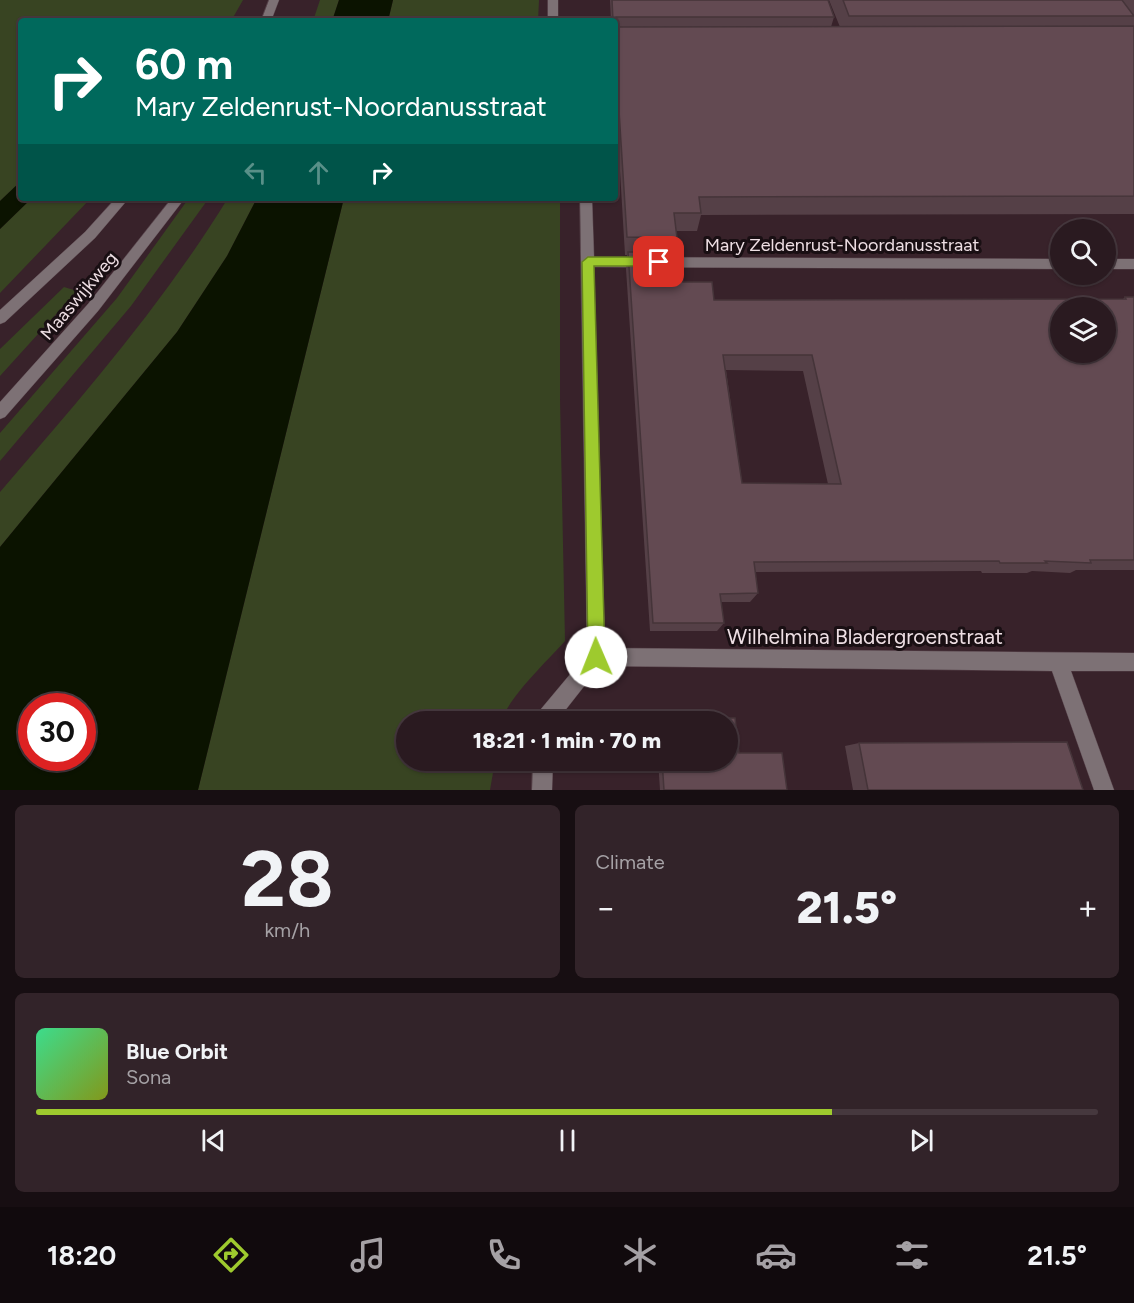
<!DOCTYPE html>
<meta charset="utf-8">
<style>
body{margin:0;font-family:Figtree,sans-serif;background:#322329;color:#f1f3f6;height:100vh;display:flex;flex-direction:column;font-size:22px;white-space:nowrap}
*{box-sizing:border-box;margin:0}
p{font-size:20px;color:#a5a1a5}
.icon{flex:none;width:33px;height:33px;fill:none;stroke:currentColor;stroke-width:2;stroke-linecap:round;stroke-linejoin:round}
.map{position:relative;height:790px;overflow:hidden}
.drawer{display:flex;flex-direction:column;gap:15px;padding:15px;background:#170e12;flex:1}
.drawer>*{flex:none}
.guide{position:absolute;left:18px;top:18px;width:600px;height:183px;border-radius:6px;box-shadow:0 2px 4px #0004,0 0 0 2px #46383e;background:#00695c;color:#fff;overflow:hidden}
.fabs{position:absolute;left:1050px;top:219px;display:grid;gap:12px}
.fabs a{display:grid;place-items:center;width:66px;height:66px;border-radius:50%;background:#2a1a20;box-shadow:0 2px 4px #0004,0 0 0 2px #46383e;font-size:30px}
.speed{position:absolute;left:18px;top:693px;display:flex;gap:12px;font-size:30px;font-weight:700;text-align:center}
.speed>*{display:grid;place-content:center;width:78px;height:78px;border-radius:50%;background:#2a1a20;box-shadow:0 2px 4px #0004,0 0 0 2px #46383e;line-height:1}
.speed .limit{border:9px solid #d22;background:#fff;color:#111}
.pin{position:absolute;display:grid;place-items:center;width:51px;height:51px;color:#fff;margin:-26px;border-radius:12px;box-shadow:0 3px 9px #0006}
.me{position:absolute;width:66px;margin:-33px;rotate:359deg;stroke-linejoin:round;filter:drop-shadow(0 0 4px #0008)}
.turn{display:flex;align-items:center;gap:21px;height:126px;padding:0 18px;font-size:27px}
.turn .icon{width:78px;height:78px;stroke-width:2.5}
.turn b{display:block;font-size:42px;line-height:51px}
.lanes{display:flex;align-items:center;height:57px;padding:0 18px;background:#0003;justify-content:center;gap:30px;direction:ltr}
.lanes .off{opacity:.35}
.big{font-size:45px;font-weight:800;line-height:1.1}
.drawer .widget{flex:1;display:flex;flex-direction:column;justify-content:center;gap:9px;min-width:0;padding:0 21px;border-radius:9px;background:#322329}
.drawer .dial{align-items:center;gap:0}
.dial b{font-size:78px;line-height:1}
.song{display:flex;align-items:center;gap:18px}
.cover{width:72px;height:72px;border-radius:9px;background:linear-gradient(135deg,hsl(150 70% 55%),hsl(70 70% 35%))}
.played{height:6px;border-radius:3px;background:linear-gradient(90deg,#9eca2e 75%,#46383e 75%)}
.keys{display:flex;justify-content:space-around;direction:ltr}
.heat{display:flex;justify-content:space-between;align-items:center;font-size:33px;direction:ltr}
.drawer .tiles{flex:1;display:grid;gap:15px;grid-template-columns:1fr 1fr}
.widget:last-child{grid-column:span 2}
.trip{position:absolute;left:396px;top:711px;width:342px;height:60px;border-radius:30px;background:#2a1a20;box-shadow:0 2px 4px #0004,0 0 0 2px #46383e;font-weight:800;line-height:60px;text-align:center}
.tabs{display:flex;height:96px;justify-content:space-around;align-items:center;background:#110a0d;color:#a5a1a5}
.tabs .icon{width:42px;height:42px}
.tabs .current{color:#9eca2e}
.tabs b{font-size:27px;color:#f1f3f6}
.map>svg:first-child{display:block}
</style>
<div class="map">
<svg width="1134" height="790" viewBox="0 0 1134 790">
<rect width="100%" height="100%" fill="#38222a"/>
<!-- green -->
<path fill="#384422" d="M0 0H243L231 21H21V181L0 201Z
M320 0H339L332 21H313Z
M393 0H539L538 21H388Z
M32 198H91L0 293V229Z
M189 198H209L131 306 0 461V433L117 298Z
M228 198H257L227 256 177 332 0 547V492C81 398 163 304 228 198Z
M344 198H560V399L565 641C549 659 506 700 502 721L406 722V760L495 761 490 790H198Z
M64 287 77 291 0 376V349Z"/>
<!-- water -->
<path fill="#0b1300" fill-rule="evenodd" d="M339 0H393L388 21H332Z
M21 181V198H32L0 229V201Z
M257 198H344L198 790H0V547L177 332 227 256ZM32 706H82V758H32Z"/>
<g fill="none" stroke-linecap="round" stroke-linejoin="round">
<!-- minor casing -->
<g stroke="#554048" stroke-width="1">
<path id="minor" d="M269 0H279L271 21H261Z
M548 0H558V21H548Z
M116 198H129L95 238 5 322 0 324V310L85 232Z
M172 198H185L98 311 5 417 0 419V402L88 304Z
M580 198H592L594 257 1060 259V269L594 267 605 648 1134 653V671H1071L1114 790H1094L1052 671 600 666 556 722H534L536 715 587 654Z
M1106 259H1134V269H1106Z
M533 760H553L552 790H532Z"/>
</g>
<!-- minor -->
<use href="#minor" fill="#7d7175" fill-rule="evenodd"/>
</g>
<!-- wall -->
<path fill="#554047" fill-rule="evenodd" d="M610 0H828L834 17 831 27H840L829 0H1134V214L701 215 697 231H676L677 238 674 252 683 282 714 300 1123 299 1125 297H1134V570H1076L1070 573 1032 571 1027 573H982L981 571 755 572 758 593 750 602H721L724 623 717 631H650L626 269 627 255H625L615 87V21H611ZM726 370 803 371 828 484 742 483Z
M660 718H735L739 753H782L787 790H660L658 760H728V722H656Z
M859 743 1083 790H853L845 746Z"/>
<!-- building -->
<path fill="#634a52" stroke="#453439" stroke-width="1.5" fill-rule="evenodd" d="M612 0H828L834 17H616L615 21H613Z
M843 0H1122L1134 16H849Z
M615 26 616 27 1134 26V196L699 197 701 213H674L677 238 627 237 615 48Z
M628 252H679L683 282H712L714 300 1126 299 1125 297H1134V560H1090L1091 563 1045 561 1047 563H1000L999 561 754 562 758 593 720 594 724 623H653ZM1060 308H1106V352H1060ZM723 355H812L841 484 742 483Z
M660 718H735L739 753H782L787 790H664L662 760H728V722H660Z
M1067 742 1083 790H868L859 743Z"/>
<!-- route -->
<path fill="#9eca2e" stroke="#67831e" stroke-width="1.5" d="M588 257H659L665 262 659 266H594L605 657 602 663 596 666 590 663 588 657 582 262Z"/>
<g text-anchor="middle" stroke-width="6" stroke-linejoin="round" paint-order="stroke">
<!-- street labels -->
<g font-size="18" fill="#eedfe4" stroke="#190f13">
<text x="842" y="251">Mary Zeldenrust-Noordanusstraat</text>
<text transform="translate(79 296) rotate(-50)" y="6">Maaswijkweg</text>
</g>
<!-- near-street labels -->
<g font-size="21" fill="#eedfe4" stroke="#190f13">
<text x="865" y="644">Wilhelmina Bladergroenstraat</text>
</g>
</g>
</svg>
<div class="fabs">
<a><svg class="icon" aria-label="search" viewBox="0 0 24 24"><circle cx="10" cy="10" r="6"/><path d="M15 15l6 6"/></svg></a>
<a><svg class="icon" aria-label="layers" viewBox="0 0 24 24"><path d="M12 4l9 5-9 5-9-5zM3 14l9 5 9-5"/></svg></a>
</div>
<div class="speed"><div class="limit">30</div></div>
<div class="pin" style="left:659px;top:262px;background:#d93025"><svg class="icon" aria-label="arrive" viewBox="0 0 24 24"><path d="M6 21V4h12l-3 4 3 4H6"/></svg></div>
<svg class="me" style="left:596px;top:657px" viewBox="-20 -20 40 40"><circle r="19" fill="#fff"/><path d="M0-13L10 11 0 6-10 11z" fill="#9eca2e"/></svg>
<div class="trip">18:21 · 1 min · 70 m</div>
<div class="guide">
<div class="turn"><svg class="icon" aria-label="right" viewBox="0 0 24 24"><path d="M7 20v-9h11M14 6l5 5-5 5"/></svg><div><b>60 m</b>Mary Zeldenrust-Noordanusstraat</div></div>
<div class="lanes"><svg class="icon off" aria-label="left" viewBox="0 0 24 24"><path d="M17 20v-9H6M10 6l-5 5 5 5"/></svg><svg class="icon off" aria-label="ahead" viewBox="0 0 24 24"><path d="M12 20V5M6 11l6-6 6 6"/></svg><svg class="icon" aria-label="right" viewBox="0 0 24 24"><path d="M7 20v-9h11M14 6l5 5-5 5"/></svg></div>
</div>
</div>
<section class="drawer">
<div class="tiles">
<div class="widget dial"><b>28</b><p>km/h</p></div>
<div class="widget"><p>Climate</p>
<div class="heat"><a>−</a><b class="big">21.5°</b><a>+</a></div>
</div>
<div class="widget">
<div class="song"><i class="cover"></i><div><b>Blue Orbit</b><p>Sona</p></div></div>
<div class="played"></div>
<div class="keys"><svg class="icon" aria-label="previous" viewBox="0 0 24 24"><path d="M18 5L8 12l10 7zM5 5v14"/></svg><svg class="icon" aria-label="pause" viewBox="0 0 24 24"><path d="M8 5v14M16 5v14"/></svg><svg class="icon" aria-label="next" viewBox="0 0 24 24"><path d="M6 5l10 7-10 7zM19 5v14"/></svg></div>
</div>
</div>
</section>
<nav class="tabs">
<b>18:20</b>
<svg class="icon current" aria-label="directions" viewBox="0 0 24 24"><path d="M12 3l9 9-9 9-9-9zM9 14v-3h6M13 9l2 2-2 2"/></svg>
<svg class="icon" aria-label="music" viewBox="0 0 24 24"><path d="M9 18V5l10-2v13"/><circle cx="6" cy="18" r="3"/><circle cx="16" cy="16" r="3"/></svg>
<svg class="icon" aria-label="phone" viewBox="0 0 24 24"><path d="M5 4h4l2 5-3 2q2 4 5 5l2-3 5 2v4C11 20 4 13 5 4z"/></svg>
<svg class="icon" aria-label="climate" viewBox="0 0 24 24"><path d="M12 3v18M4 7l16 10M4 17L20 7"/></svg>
<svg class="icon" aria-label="car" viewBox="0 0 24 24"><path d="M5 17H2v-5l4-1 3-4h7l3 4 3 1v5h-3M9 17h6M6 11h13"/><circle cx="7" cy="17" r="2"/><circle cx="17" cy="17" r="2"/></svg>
<svg class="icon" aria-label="filters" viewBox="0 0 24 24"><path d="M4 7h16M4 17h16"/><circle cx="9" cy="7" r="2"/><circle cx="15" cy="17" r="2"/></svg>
<b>21.5°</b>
</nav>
